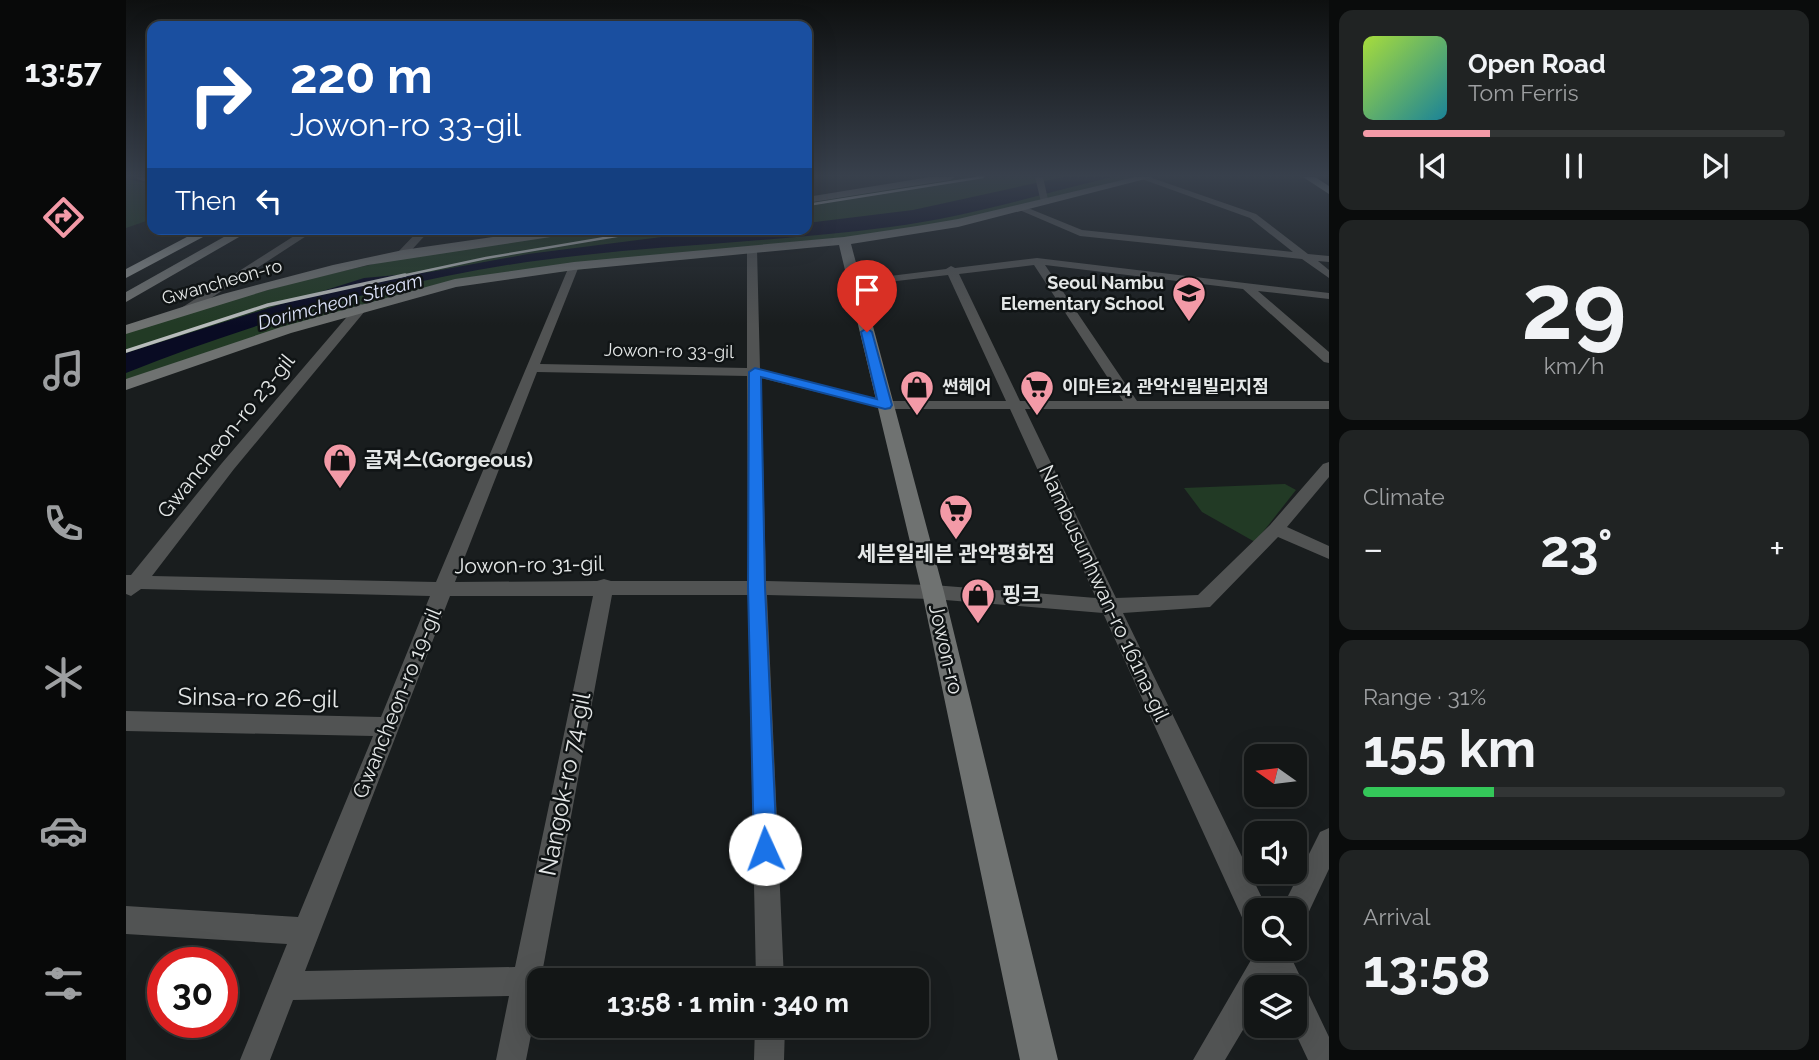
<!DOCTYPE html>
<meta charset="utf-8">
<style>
body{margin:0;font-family:Raleway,"Noto Sans KR",sans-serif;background:#202323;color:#f1f3f6;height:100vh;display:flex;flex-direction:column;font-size:26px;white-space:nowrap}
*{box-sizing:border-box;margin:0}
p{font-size:23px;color:#9d9fa1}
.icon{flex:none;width:38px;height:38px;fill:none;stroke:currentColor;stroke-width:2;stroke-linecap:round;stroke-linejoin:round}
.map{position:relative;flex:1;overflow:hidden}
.side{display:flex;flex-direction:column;gap:10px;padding:10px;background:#0a0c0c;width:490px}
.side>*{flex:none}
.guide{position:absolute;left:21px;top:21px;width:665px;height:214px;border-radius:14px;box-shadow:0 7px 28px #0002,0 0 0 2px #323535;background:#1a4fa0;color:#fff;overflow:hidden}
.needle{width:46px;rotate:284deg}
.tools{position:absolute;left:1118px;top:744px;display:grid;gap:14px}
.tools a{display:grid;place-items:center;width:63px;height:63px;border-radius:14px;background:#131616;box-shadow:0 7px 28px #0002,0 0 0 2px #323535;font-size:35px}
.speed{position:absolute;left:21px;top:947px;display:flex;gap:14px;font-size:35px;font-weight:700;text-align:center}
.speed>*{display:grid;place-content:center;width:91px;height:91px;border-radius:50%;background:#131616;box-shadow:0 7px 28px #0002,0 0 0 2px #323535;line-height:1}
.speed .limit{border:10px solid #d22;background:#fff;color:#111}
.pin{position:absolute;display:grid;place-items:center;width:60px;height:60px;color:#fff;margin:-72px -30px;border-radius:50% 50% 50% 0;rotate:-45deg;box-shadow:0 0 7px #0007}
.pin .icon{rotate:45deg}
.me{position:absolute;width:77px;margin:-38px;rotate:358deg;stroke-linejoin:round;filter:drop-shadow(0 0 5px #0008)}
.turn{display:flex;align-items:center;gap:24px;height:147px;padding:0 28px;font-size:32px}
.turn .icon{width:91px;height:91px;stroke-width:2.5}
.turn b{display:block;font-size:49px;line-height:60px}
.then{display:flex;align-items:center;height:66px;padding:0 28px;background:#0003;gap:14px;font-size:26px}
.big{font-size:52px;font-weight:700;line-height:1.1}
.side .card{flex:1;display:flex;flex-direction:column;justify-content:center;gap:10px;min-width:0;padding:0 24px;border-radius:14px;background:#202323}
.side .dial{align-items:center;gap:0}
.dial b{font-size:91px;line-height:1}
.song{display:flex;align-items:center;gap:21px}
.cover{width:84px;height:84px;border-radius:10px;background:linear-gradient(135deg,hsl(80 70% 55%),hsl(190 70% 35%))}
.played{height:7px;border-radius:4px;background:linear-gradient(90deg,#f39aa7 30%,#323535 30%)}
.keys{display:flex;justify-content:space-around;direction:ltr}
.heat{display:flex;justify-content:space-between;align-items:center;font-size:38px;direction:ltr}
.charge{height:10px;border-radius:5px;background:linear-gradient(90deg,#34c759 31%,#323535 0)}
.trip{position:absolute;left:401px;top:968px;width:402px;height:70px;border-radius:14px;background:#131616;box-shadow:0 7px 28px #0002,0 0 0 2px #323535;font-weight:700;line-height:70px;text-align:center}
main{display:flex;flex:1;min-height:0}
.tabs{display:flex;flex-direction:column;width:126px;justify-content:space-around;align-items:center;background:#080909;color:#9d9fa1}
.tabs .icon{width:49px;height:49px}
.tabs .current{color:#f39aa7}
.tabs b{font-size:32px;color:#f1f3f6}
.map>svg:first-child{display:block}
</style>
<main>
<nav class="tabs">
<b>13:57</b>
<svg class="icon current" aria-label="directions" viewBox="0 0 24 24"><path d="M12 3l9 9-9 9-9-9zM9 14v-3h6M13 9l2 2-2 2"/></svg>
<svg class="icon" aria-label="music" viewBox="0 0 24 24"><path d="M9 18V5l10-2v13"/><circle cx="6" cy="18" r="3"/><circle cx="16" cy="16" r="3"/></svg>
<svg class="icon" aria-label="phone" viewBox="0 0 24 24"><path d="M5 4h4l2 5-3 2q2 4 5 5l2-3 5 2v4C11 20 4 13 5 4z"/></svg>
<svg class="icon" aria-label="climate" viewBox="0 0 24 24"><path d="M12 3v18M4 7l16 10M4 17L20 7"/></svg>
<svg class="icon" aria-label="car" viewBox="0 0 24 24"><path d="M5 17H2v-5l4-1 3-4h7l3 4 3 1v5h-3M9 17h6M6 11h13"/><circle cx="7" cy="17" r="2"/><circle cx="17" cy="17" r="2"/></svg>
<svg class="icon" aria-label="filters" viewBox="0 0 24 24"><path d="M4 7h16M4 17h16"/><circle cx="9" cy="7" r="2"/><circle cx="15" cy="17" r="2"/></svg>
</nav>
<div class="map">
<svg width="1203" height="1060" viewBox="0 0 1203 1060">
<rect width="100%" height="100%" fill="#191d1e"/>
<!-- green -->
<path fill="#223a25" d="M840 177H1012L825 223 710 240 318 285 0 383V333L57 313 178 280 265 260 373 243 462 229H681V203Z
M0 179 26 184V219L0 228Z
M1159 484 1170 490 1129 542 1076 512 1058 488Z"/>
<!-- water -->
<path fill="#090b23" d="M937 177H986C912 195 839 217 764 227 644 243 522 245 401 262 265 282 128 322 0 373V353L238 278 304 272 402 254 559 234 610 229H681V223L787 210Z"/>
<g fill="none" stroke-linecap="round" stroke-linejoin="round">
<!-- street -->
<path fill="#515353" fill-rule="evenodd" d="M10 177H26V183L11 179Z
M909 177H917L923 204 915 202Z
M1023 177 1130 214 1182 254 1203 256V262L1192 261 1203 270V278L1176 259 954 236 889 208 897 206 956 230 1167 252 1124 218 1013 178Z
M179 229H191L62 313 52 310Z
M294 229H305L280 256H272V252Z
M376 229H386L379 241 375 242 370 239Z
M626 246 631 249 634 369 759 401H880L822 275 728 286 722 283 724 281 820 269 825 266 829 268 911 258 1203 293V299L1132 291 1203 352V363L1198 362 1117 289 919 265 1011 401H1203V409H899L990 598 1072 595 1144 525 1197 464 1203 462V477L1161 527 1203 546V559L1152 537 1084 607 997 613 1140 906 1141 910H1130V929L1120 926 977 613 807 599 641 595 658 980H630L622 595H486L417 968 423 971 427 980H413V995L400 1060H370L383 996 167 1000 144 1060H114L161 944 0 934V906L172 917 247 736 0 731V711L255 717 304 596 15 589 5 596 0 594V575H5L96 463 231 305 235 304 241 308 239 311 108 469 26 576 310 582 444 264 453 266 414 364 621 368V249ZM908 265 997 401H894L833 274ZM411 372 621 376 622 581H485L478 579 471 581 329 582ZM635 378 759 409H884L970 598 807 585 640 581ZM324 596H467L389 967 179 971Z
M1203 828V869L1179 920 1169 924V910H1155L1194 832Z
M1132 948H1165L1163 953 1203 1037V1060H1182L1166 1026H1169V987H1149L1147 982 1143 987H1130V1008L1099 1060H1067Z
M629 1026H659L658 1060H628Z"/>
<!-- secondary -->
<path fill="#6f7271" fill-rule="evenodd" d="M804 177H829L824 180 681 203V197Z
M1009 177H1027L832 227 725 244 818 592 932 1060H894L796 592 713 245 448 270 330 287 165 333 0 390V379L155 327 329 279 448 262 718 237 791 226 832 219Z
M112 229H127L0 302V292Z
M423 229H457L451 233 242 265 142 290 0 334V325L97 294 207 265 277 250Z"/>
<!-- primary -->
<path fill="#868a89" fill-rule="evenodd" d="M1177 177H1189L1203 186V194Z
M76 229H92L0 278V269Z"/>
<!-- rail-far1 -->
<path stroke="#b8bcbc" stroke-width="2.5" d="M681 205 857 177
M271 277 360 258 532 229"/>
<!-- rail -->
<path stroke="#b8bcbc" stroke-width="3.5" d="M0 351 142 305 279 275"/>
</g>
<!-- sky -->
<linearGradient id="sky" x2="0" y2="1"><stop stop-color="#0e1010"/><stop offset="0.54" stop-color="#38404c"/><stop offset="1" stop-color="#38404c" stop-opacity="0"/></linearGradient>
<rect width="1203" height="325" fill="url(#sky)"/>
<!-- route -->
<path fill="#1a73e8" stroke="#114b97" stroke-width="2" d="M741 328 746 332 766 405 764 408 759 409 635 377 639 587 651 849 648 857 639 861 631 857 628 849 622 587 623 372 629 368 751 399 735 332Z"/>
<!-- icons -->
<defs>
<g id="school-pin" transform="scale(1.75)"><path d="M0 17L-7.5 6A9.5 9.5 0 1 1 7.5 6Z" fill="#f39aa7" stroke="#101415"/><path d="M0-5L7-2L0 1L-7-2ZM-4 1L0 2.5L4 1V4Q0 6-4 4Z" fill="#111"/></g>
<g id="shop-pin" transform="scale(1.75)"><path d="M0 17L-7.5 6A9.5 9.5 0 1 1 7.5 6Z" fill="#f39aa7" stroke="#101415"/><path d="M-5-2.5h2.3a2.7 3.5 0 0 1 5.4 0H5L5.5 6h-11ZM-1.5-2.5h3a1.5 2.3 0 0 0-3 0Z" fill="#111"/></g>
<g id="supermarket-pin" transform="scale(1.75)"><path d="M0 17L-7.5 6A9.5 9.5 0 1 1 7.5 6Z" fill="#f39aa7" stroke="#101415"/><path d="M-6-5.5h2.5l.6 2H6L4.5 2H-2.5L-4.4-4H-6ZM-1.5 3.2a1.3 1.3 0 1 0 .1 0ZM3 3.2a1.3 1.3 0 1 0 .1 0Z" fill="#111"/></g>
</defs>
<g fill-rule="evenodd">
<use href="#school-pin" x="1063" y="293"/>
<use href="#shop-pin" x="791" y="387"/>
<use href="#supermarket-pin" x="911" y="387"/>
<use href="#shop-pin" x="214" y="460"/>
<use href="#supermarket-pin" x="830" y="511"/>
<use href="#shop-pin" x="852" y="595"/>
</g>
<g text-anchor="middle" stroke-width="5" stroke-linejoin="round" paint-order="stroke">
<!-- far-street labels -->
<g font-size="18" fill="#e4e7e7" stroke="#101415">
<text transform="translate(96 282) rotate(-16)" y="6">Gwancheon-ro</text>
<text transform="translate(543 351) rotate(1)" y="6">Jowon-ro 33-gil</text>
</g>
<!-- far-poi labels -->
<g font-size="18" font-weight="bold" fill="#e4e7e7" stroke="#101415" text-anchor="start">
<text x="1038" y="289" text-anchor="end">Seoul Nambu<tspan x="1038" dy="21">Elementary School</tspan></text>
<text x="816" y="393">썬헤어</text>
<text x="936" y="393">이마트24 관악신림빌리지점</text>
</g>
<!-- far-water labels -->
<g font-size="19" font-style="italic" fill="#dbe1f8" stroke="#101415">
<text transform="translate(214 301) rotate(-15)" y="7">Dorimcheon Stream</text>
</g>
<!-- street labels -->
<g font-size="21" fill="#e4e7e7" stroke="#101415">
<text transform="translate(100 436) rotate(-51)" y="7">Gwancheon-ro 23-gil</text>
<text transform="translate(403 565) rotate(-1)" y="7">Jowon-ro 31-gil</text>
<text transform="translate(978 593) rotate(65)" y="7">Nambusunhwan-ro 161na-gil</text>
<text transform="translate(820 649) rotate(77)" y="7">Jowon-ro</text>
<text transform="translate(271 703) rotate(-68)" y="7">Gwancheon-ro 19-gil</text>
</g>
<!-- poi labels -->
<g font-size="21" font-weight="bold" fill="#e4e7e7" stroke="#101415" text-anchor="start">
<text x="238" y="467">골져스(Gorgeous)</text>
<text x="830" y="561" text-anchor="middle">세븐일레븐 관악평화점</text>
<text x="876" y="602">핑크</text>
</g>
<!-- near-street labels -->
<g font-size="24" fill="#e4e7e7" stroke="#101415">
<text transform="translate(132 698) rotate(1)" y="8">Sinsa-ro 26-gil</text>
<text transform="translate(439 784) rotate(-79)" y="8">Nangok-ro 74-gil</text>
</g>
</g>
</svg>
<div class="tools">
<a><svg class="needle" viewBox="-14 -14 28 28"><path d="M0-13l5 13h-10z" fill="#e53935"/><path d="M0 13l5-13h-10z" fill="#9d9fa1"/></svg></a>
<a><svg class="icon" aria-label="sound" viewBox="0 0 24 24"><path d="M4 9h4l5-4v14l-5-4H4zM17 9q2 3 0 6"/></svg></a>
<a><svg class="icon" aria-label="search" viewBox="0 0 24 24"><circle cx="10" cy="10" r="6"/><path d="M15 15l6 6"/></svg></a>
<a><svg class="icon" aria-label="layers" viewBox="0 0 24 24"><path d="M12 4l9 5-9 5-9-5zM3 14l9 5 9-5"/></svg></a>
</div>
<div class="speed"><div class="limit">30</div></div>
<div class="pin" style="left:741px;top:332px;background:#d93025"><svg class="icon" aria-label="arrive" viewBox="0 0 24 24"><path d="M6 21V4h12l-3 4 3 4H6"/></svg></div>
<svg class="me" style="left:639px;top:849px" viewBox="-20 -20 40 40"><circle r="19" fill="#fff"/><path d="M0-13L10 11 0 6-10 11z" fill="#1a73e8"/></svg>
<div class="trip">13:58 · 1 min · 340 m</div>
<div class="guide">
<div class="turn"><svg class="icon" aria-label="right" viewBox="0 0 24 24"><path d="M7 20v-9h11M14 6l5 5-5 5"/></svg><div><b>220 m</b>Jowon-ro 33-gil</div></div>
<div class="then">Then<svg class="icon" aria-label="left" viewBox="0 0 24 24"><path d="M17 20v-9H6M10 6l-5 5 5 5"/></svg></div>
</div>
</div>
<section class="side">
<div class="card">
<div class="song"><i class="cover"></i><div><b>Open Road</b><p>Tom Ferris</p></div></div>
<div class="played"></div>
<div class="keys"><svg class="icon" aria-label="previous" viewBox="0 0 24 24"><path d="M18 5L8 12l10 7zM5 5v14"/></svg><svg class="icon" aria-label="pause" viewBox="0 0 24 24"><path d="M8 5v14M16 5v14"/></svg><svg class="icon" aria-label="next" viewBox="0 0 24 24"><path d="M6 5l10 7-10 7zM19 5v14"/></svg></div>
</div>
<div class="card dial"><b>29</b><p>km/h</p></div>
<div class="card"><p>Climate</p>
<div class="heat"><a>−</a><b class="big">23°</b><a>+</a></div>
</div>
<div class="card"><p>Range · 31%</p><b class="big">155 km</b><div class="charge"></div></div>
<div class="card"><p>Arrival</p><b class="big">13:58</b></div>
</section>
</main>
